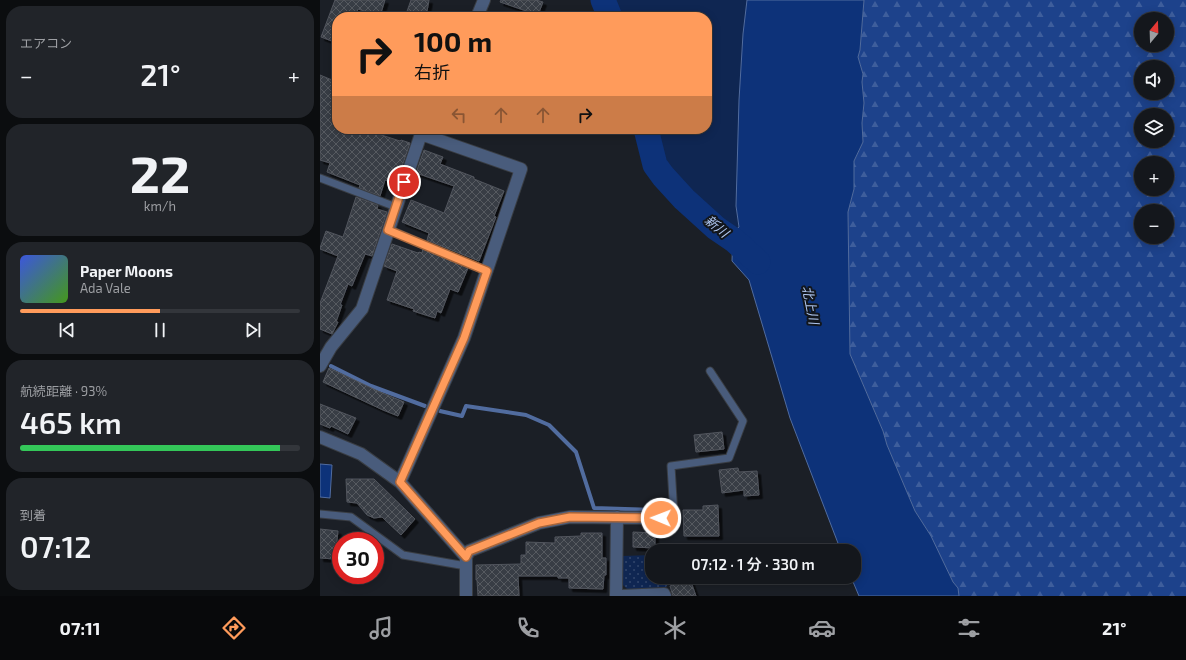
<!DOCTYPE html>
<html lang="ja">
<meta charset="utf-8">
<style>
body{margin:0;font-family:"Exo 2","Noto Sans JP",sans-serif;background:#212429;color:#f1f3f6;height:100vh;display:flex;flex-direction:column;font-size:15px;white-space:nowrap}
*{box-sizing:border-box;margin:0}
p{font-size:13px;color:#9d9fa3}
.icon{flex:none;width:22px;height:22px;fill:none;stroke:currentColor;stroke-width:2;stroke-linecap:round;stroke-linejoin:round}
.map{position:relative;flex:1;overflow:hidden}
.sheet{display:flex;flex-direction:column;gap:6px;padding:6px;background:#0b0d0f;width:320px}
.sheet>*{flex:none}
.hud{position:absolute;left:12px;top:12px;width:380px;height:122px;border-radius:16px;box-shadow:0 2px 10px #0003,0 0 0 1px #33363b;background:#ff9b5b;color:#111;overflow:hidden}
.needle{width:26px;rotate:19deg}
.tools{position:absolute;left:814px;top:12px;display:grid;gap:8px}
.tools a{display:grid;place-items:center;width:40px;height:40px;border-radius:50%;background:#14171c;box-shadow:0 2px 10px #0003,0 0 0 1px #33363b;font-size:20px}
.speed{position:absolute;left:12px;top:532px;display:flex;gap:8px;font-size:20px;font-weight:700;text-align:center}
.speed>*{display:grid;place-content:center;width:52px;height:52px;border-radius:50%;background:#14171c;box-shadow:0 2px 10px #0003,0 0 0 1px #33363b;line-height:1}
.speed .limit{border:6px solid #d22;background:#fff;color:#111}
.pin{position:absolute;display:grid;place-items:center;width:34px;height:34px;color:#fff;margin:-17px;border:2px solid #fff;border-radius:50%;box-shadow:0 1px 4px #0007}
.me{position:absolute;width:44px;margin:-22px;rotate:271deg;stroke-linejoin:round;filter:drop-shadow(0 0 3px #0008)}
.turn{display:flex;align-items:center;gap:14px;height:84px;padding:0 16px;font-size:18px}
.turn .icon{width:52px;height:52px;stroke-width:2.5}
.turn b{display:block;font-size:28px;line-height:34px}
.lanes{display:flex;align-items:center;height:38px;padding:0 16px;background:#0003;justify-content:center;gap:20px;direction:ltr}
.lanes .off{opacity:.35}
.big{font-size:30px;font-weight:600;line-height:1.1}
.sheet .tile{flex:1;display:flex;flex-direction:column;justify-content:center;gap:6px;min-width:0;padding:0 14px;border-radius:16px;background:#212429}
.sheet .dial{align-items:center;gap:0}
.dial b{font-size:52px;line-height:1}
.song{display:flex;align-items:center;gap:12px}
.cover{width:48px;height:48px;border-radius:6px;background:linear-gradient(135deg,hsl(230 70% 55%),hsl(100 70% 35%))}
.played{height:4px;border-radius:2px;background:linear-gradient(90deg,#ff9b5b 50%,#33363b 50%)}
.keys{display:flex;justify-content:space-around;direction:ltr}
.heat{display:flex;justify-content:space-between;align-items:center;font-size:22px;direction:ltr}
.charge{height:6px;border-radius:3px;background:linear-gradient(90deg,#34c759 93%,#33363b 0)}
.trip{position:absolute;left:325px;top:544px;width:216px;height:40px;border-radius:16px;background:#14171c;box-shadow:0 2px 10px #0003,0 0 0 1px #33363b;font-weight:600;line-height:40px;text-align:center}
.tabs{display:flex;height:64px;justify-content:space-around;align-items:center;background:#08090b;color:#9d9fa3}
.tabs .icon{width:28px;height:28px}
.tabs .on{color:#ff9b5b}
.tabs b{font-size:18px;color:#f1f3f6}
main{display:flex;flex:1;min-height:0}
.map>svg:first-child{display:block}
</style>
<main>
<section class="sheet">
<div class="tile"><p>エアコン</p>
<div class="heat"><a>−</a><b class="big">21°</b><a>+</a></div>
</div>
<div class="tile dial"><b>22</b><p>km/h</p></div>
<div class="tile">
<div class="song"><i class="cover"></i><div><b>Paper Moons</b><p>Ada Vale</p></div></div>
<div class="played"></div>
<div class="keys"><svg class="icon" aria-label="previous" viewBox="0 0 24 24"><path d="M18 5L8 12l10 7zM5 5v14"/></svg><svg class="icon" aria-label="pause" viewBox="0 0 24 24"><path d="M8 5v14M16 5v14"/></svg><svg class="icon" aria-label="next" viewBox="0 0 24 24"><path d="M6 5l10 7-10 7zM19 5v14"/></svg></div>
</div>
<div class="tile"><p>航続距離 · 93%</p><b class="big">465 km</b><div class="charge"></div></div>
<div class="tile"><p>到着</p><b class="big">07:12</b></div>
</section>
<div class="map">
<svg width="866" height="596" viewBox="0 0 866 596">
<defs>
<pattern id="forest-firs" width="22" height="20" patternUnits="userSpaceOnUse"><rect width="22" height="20" fill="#1d428b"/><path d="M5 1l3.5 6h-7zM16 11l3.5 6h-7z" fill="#3e5e9c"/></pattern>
<pattern id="park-dots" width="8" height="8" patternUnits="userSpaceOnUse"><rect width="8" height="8" fill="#0f2652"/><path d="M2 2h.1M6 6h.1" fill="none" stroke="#32466c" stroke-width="1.8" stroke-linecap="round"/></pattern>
<pattern id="building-cross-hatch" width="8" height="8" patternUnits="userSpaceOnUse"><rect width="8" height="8" fill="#393d45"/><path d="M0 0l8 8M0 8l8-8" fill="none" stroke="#565a61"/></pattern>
<filter id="shadow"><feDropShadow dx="3.5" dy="3.5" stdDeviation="0" flood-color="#0009"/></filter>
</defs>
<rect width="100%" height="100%" fill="#1b1f26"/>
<!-- grass -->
<path fill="#0f2652" d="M295 0H427L423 34 419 100 416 206 419 228 413 232 379 199 356 174 347 162 336 129H387V17H301Z"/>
<!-- forest -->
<path fill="url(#forest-firs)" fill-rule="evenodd" d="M544 0H866V596H639L637 588 633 582 610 535 595 511 567 445 563 431 530 354 528 212 534 189V161L543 142 542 123 544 103 542 82 543 74 538 57 540 50ZM821 19H847V45H821ZM821 67H847V93H821ZM821 115H847V141H821ZM821 163H847V189H821ZM821 211H847V237H821Z"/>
<!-- park -->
<path fill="url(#park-dots)" d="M332 555V577H354L346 587 308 590 303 585 302 556Z"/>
<!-- water -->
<path fill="#0d3279" stroke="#516c9f" d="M427 0H544L540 50 538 57 543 74 542 82 544 103 542 123 543 142 534 161V189L528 212 530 354 563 431 567 445 595 511 611 536 633 582 638 588 639 596H539L531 577H534V551H521L470 418 429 280 412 261 413 232 419 227 416 206 419 100 423 34Z
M0 464 12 465 10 498 0 497Z"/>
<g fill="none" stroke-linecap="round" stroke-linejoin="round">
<!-- stream -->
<path stroke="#516c9f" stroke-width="4" d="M11 366 51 386 105 406
M120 411 142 416 146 406 206 415 229 425 256 452 274 508 336 510"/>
<!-- river -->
<path stroke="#0d3279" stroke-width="25" d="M283 0 290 17
M326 129 335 165 343 176 364 199 396 228 415 241 438 262"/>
</g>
<!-- building -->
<path fill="url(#building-cross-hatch)" stroke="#51555d" filter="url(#shadow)" d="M15 0H65L60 16 38 9 35 17H17V43L1 37Z
M91 0H109L106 17H85Z
M181 0H216L223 2 218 15 180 2Z
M0 75 17 82V129H29L44 134 46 130 80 141 81 140 90 143 76 184 65 180 60 196 39 188 40 185 7 172 10 163 0 160Z
M104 150 123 157 120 164 154 177V179L184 191 174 216 176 217 159 261 107 240 109 233 82 222 91 200 124 213 134 186 96 173Z
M36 197 58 205 57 209 67 212 52 256 45 254 32 286 28 284 20 305H22L16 322H18L12 334 0 329V303L18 256 0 249V248L6 231 23 237Z
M72 244 98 253 99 252 102 253 103 249 148 268 138 292 130 289 121 313 117 311 115 318 93 311 94 309 67 300 77 271 64 266Z
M9 368 60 392 84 402 78 416 63 410 3 382Z
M0 404 36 418 28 434 11 426 10 428 0 424Z
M402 432 404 449 376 452 374 435Z
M418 468 419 472 437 471 439 495 424 496V490L402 493 399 470Z
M26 479H54L95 519 81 535 62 517 54 518 47 515 37 503 27 502Z
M398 505 399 536H364L363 510H383V506Z
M0 529 18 531 15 559 0 558Z
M313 532 335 533V548L313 547Z
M261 533H282V558H286V575H284L283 589 249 588V578H238V576H198L199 596H158L157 580H156V565L201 564V555H206V542L235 543V537L261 536Z
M370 579 376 596H353L350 586Z"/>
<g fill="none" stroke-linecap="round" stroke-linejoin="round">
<!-- lane casing -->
<g stroke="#393d43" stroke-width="9">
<path id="lane" d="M0 178 76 207
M68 229 167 271
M0 514 31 517 83 555 146 566
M354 516 351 466 409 458 423 421 390 371"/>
</g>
<!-- street casing -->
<g stroke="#393d43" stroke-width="14">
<path id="street" d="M157 17 164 0
M102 129 101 134 201 169 144 338 80 482 146 557
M0 366 11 347 42 309 101 134
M0 437 41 454 80 482
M146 596V557L149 551 219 523 250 517 341 518
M296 596 297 517
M301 596 344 594 345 596"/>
</g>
<!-- lane -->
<use href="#lane" stroke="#495c7c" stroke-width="7"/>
<!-- street -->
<use href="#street" stroke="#495c7c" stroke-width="12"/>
</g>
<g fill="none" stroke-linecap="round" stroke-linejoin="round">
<!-- route casing -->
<g stroke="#a6653b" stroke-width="10">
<path id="route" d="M84 182 68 230 167 271 144 338 80 482 146 557 149 551 219 523 250 517 341 518"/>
</g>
<!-- route -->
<use href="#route" stroke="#ff9b5b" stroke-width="7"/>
</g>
<g text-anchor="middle" stroke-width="4" stroke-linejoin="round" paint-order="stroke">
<!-- water labels -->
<g font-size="13" font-style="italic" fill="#b0c7f0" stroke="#12161c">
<text transform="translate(397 226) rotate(39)" y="5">新川</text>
<text transform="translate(491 305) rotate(79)" y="5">北上川</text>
</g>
</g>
</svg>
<div class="tools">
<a><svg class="needle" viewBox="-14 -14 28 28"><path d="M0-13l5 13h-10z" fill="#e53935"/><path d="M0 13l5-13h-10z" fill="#9d9fa3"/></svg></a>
<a><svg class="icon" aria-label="sound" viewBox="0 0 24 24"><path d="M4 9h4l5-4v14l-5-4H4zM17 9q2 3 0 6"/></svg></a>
<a><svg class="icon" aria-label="layers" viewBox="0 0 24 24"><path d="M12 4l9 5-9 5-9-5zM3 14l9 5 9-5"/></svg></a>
<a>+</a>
<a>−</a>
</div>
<div class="speed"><div class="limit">30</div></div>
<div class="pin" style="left:84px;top:182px;background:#d93025"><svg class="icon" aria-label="arrive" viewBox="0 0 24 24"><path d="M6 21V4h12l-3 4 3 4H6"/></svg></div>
<svg class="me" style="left:341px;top:518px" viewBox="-20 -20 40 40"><circle r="17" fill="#ff9b5b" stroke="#fff" stroke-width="3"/><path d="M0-11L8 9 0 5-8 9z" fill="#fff"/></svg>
<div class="trip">07:12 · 1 分 · 330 m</div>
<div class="hud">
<div class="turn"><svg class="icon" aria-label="right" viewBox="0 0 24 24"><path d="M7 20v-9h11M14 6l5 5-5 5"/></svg><div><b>100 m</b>右折</div></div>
<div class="lanes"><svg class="icon off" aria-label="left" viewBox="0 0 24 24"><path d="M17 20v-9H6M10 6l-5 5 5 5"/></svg><svg class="icon off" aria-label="ahead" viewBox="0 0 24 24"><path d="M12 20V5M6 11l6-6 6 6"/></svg><svg class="icon off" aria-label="ahead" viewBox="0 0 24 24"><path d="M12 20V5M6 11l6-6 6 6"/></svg><svg class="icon" aria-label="right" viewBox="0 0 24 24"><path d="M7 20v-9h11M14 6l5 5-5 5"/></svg></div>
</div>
</div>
</main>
<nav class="tabs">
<b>07:11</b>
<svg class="icon on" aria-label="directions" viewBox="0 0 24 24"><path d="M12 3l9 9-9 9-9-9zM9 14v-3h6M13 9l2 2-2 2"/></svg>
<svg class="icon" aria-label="music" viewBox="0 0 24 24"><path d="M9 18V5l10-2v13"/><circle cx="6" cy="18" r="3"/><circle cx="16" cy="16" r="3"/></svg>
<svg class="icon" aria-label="phone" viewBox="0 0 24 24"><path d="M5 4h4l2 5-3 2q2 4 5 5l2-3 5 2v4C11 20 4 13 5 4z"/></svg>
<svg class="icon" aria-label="climate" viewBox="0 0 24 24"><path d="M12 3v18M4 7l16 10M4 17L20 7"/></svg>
<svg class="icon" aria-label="car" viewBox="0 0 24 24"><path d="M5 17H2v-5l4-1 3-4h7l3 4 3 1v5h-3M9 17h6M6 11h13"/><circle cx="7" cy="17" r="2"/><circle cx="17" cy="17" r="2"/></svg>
<svg class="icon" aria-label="filters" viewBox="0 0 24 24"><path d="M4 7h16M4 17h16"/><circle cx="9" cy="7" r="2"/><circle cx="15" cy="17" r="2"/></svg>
<b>21°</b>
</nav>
